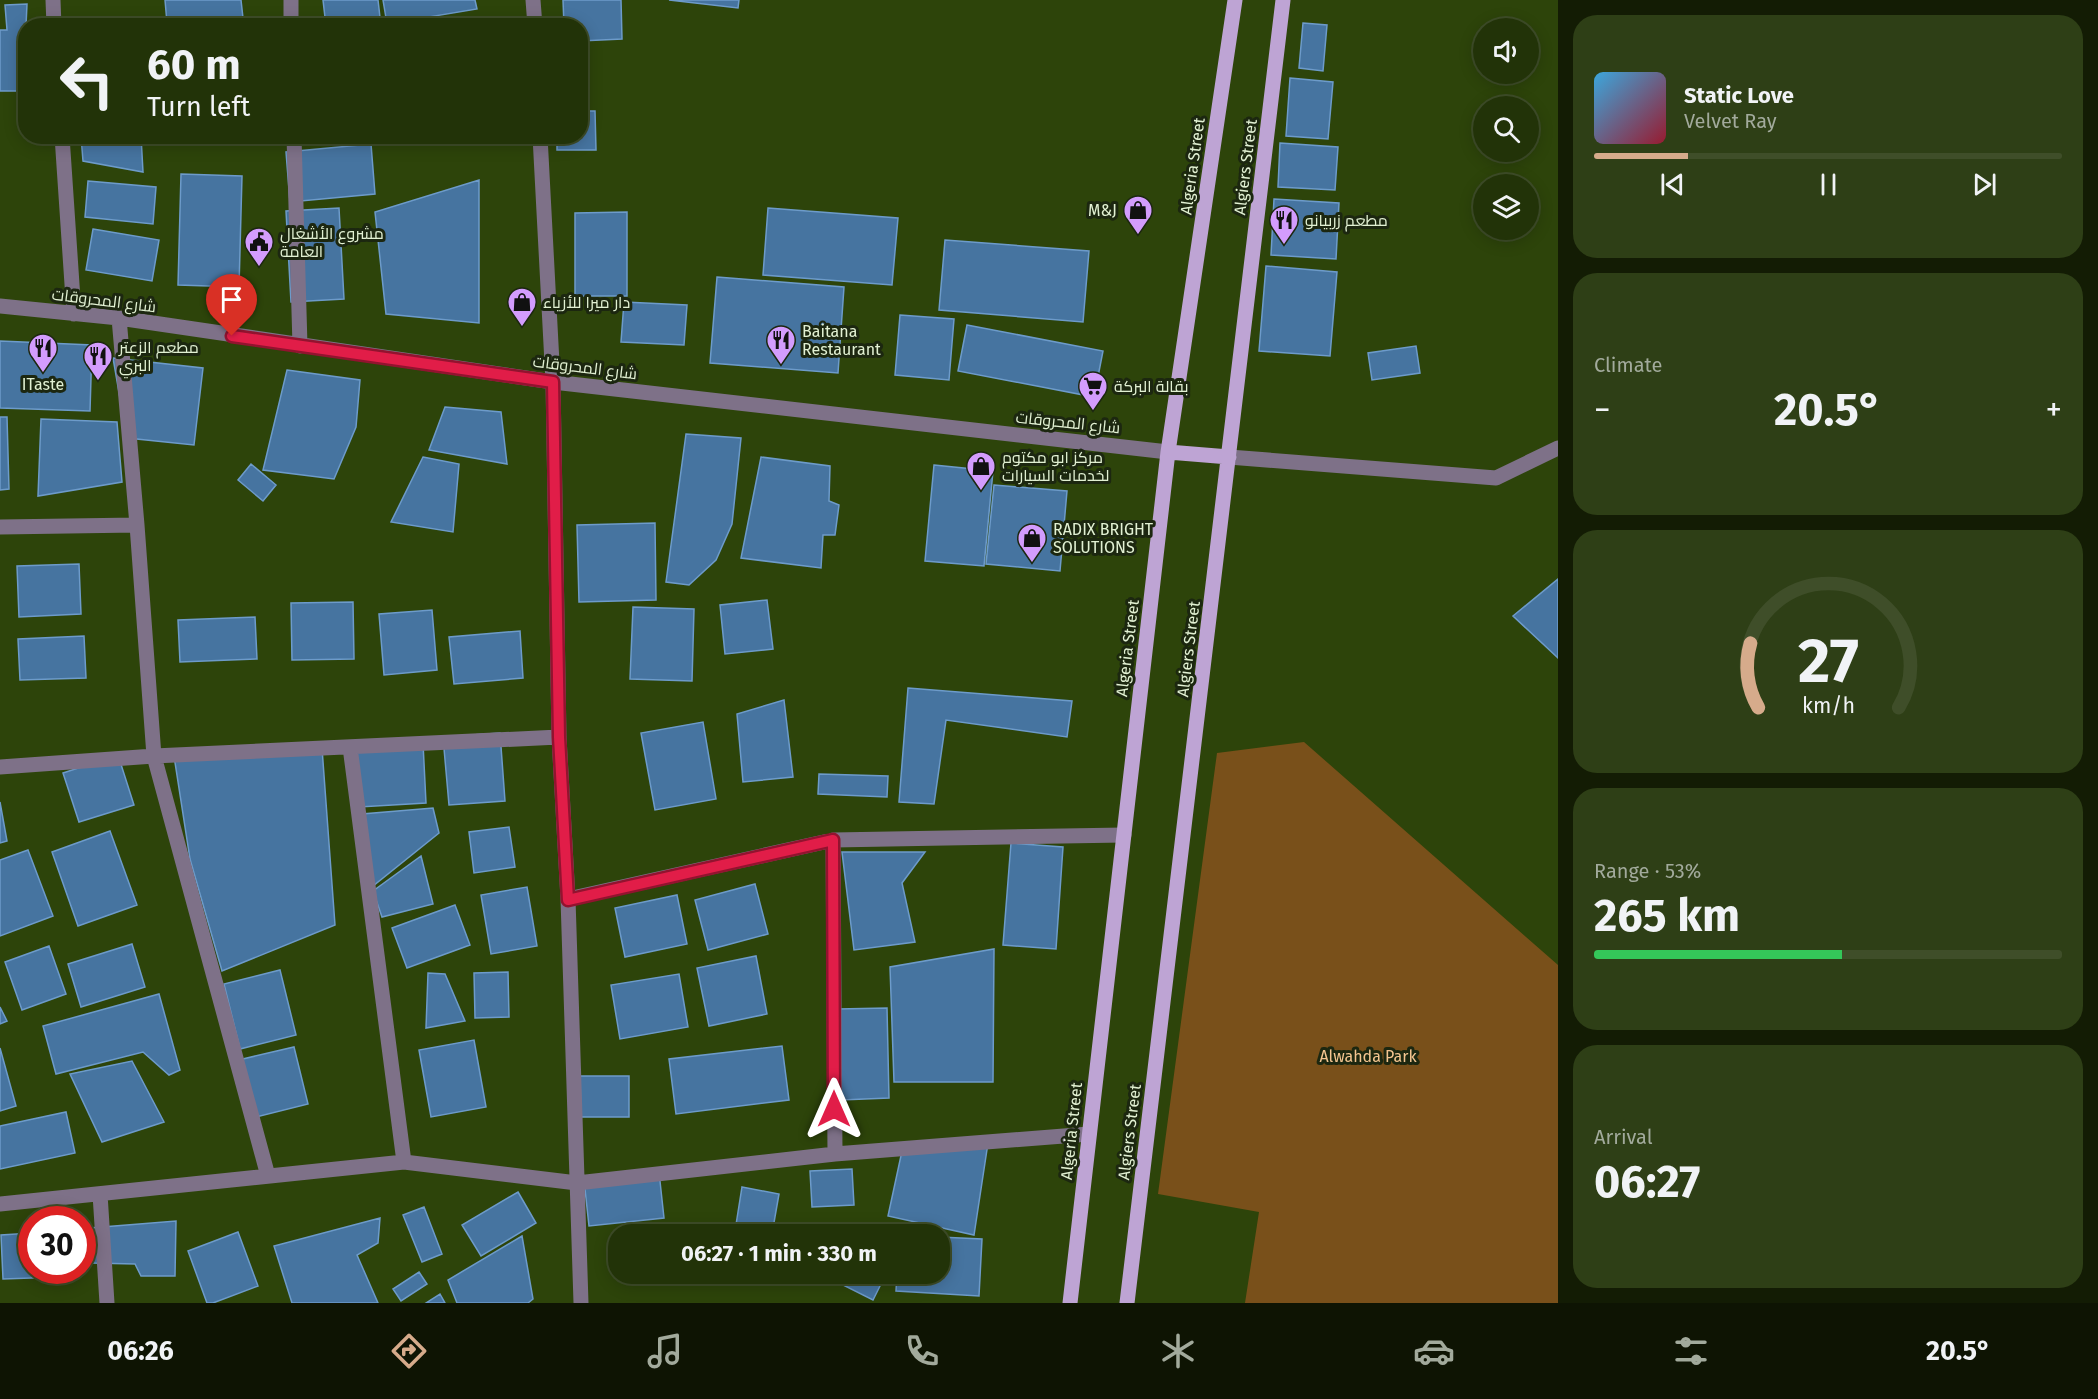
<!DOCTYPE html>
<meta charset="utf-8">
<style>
body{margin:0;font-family:"Fira Sans",Cairo,sans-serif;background:#2e3f16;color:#f1f3f6;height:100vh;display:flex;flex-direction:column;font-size:22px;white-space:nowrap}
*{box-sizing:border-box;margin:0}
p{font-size:20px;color:#a2aa9c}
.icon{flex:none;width:33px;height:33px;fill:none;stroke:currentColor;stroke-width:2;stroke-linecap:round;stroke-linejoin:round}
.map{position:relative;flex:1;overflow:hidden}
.panel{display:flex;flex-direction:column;gap:15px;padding:15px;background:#131c04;width:540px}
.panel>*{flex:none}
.hud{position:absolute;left:18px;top:18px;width:570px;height:126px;border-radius:24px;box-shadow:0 3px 15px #0003,0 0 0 2px #3f4e29;background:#223308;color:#f1f3f6;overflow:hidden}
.buttons{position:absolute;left:1473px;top:18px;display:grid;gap:12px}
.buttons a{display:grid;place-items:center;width:66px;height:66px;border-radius:50%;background:#223308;box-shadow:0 3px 15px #0003,0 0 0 2px #3f4e29;font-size:30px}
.speed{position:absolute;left:18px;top:1206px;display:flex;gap:12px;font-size:30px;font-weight:700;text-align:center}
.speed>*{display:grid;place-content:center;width:78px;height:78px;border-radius:50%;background:#223308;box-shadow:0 3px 15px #0003,0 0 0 2px #3f4e29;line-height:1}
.speed .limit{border:9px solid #d22;background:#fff;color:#111}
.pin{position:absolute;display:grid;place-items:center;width:51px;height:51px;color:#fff;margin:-62px -26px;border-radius:50% 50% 50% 0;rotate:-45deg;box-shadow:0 0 6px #0007}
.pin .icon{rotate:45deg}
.me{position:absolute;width:66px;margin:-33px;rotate:0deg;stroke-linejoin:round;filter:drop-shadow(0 0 4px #0008)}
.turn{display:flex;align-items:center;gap:21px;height:126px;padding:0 30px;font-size:27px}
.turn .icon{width:78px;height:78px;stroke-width:2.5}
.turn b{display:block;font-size:42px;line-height:51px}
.big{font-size:45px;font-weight:700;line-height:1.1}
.panel .card{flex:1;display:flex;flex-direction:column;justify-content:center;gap:9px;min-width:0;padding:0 21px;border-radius:24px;background:#2e3f16}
.panel .dial{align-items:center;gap:0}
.dial svg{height:156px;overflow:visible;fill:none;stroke:#3f4e29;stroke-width:7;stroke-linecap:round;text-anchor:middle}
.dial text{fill:#f1f3f6;stroke:none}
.song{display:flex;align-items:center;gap:18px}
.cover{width:72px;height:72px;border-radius:9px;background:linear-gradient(135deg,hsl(200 70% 55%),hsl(350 70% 35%))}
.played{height:6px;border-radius:3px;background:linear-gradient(90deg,#d6ab8b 20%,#3f4e29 20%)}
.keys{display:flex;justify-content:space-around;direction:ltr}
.heat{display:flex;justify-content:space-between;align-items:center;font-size:33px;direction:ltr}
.charge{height:9px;border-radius:4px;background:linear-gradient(90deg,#34c759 53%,#3f4e29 0)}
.trip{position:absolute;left:608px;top:1224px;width:342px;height:60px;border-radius:24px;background:#223308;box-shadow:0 3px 15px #0003,0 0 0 2px #3f4e29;font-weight:700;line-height:60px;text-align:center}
.tab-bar{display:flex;height:96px;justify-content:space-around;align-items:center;background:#0e1403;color:#a2aa9c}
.tab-bar .icon{width:42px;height:42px}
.tab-bar .current{color:#d6ab8b}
.tab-bar b{font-size:27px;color:#f1f3f6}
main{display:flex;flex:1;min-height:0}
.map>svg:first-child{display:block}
</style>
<main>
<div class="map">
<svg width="1558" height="1303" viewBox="0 0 1558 1303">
<rect width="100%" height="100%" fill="#2d440a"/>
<!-- green -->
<path fill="#79501a" d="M1304 742 1558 965V1303H1245L1259 1212 1158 1194 1217 753Z"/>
<!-- building -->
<path fill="#4674a0" stroke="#6d9bca" stroke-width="1.5" d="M165 0H241L243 18 167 23Z
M323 0H378L381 26H326Z
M383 0H475L477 9 387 24Z
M563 0H621L622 39 580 41V26H564Z
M669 0H739L738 8Z
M27 4 23 91H0V30H7L5 5Z
M1303 23 1327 25 1323 71 1299 68Z
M1290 78 1333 82 1328 139 1286 136Z
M580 111H595L596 150H557V136H580Z
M81 136H141L143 172 83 161Z
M1280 143 1338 147 1335 190 1278 187Z
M371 144 375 194 290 202 286 152Z
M181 174 242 176 239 287 178 285Z
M479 180V323L386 314 375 212Z
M88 181 156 187 153 224 85 217Z
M1274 199 1339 203 1336 259 1271 255Z
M339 208 344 299 291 302 286 211Z
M768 208 898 218 892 285 763 275Z
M627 212V296H575V213Z
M93 229 159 240 152 281 86 270Z
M945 240 1089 251 1083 322 939 310Z
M1266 266 1337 272 1330 356 1259 351Z
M717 277 844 287 838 373 710 363Z
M624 302 687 305 684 345 621 342Z
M900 315 954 319 949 380 895 375Z
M967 325 1103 351 1094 397 958 371Z
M0 341 92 345 90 411 0 408Z
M1416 346 1420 373 1372 380 1368 353Z
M113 358 203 368 194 445 127 438Z
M287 370 360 380 356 427 334 479 263 470Z
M445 407 501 412 507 464 429 450Z
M0 417H7L9 489 0 490Z
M41 419 117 422 122 482 38 496Z
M686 434 741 438 732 524 716 560 689 585 666 582Z
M423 457 459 464 453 532 391 522Z
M761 457 830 466 829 501 839 505 835 535H823L821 568 741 558Z
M251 464 276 485 263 501 238 480Z
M934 465 993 471 984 566 925 561Z
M994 485 1067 491 1060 571 986 564Z
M655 523 656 600 579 602 577 525Z
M79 564 81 614 19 617 17 566Z
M1558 579V658L1513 616Z
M767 600 773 649 725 654 720 605Z
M353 602 354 659 292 660 291 603Z
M633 607 694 609 692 681 630 679Z
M432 610 437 670 384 675 379 614Z
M255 617 257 659 180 662 178 620Z
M520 631 523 678 454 684 449 637Z
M84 636 86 678 20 680 18 639Z
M908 688 1072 701 1067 737 946 720 934 804 899 802Z
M784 700 793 777 743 782 737 714Z
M703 722 716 799 655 810 641 733Z
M500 733 505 801 449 805 443 737Z
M423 743 426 803 359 807 356 746Z
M322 748 335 925 222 971 190 859 174 756Z
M118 755 134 805 79 822 63 773Z
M819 774 888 776 887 797 818 794Z
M0 802 7 841 0 843Z
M433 808 439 833 368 890 362 814Z
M509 827 515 867 474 873 469 832Z
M110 831 137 905 78 926 52 852Z
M1011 843 1063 847 1056 949 1003 945Z
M28 850 53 916 0 936V860Z
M842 852H925L902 883 915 942 854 950Z
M421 856 433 904 382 917 373 891Z
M755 884 768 934 708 950 695 900Z
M527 887 537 946 491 954 481 895Z
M677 895 687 944 625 957 615 908Z
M455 905 470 945 407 968 392 928Z
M132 944 145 987 81 1007 68 964Z
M49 946 66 994 22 1010 5 962Z
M994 949 993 1082H894L890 967Z
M756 956 767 1014 709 1026 697 968Z
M280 970 296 1035 240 1049 224 984Z
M508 972 509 1017 475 1018 474 973Z
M428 973 445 974 465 1021 426 1028Z
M679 974 688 1027 620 1039 611 985Z
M159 994 180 1070 169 1075 143 1052 56 1074 43 1026Z
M0 1007 7 1021 0 1024Z
M887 1008 889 1098 841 1100 838 1009Z
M474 1040 486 1107 431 1117 419 1050Z
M782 1046 789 1100 676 1114 669 1059Z
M294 1047 308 1104 248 1119 234 1061Z
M0 1048 16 1106 0 1111Z
M132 1061 164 1122 102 1142 70 1074Z
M580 1076H629V1117H581Z
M66 1112 75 1153 0 1169V1126Z
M988 1143 974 1235 888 1216 902 1151Z
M852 1169 854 1205 812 1207 810 1171Z
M659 1172 664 1218 589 1226 584 1180Z
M742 1187 779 1194 772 1234 735 1231Z
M518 1192 536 1223 481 1256 462 1225Z
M424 1207 442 1254 422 1262 403 1215Z
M380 1218 378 1243 357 1255 378 1303H292L274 1246Z
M176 1221 175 1276H141L135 1264 92 1263 90 1228Z
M811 1223 836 1229 835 1234H808Z
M238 1232 258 1286 213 1303H207L188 1251Z
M32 1233V1270H60V1277L3 1279 1 1235Z
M522 1236 533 1299 528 1303H457L448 1280Z
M939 1237 982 1239 979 1296 896 1291 897 1274H939Z
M419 1272 427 1284 401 1301 393 1289Z
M839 1274H886L873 1300 835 1281Z
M440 1294 445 1303H426Z"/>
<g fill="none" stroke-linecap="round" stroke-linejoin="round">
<!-- minor -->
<path stroke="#7e7188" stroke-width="15" d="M53 0 54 26
M291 0V26
M533 0 535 26
M62 136 74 314
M294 136 300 346
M540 136 553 382 559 737 568 899 581 1303
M0 306 119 318 553 382 1168 452
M119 318 137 525 154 756 268 1176
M1229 457 1496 478 1558 448
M0 527 137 525
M350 747 404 1162
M0 767 154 756 559 737
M833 840 835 1154
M568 899 833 840 1124 835
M100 1194 107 1303
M0 1204 404 1162 577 1183 835 1154 1089 1134"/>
<!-- major -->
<path stroke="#bea4d4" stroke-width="15" d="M1168 452 1229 457
M1070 1303 1168 452 1235 0
M1127 1303 1283 0"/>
</g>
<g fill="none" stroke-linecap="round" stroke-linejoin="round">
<!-- route casing -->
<g stroke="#92132f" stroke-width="15">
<path id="route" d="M232 336 553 382 559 737 568 900 833 840 834 1109"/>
</g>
<!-- route -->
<use href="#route" stroke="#e11d48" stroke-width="10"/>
</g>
<!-- icons -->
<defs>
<g id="shop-pin" transform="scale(1.5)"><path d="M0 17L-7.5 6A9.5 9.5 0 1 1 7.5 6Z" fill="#d39cfd" stroke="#1c2710"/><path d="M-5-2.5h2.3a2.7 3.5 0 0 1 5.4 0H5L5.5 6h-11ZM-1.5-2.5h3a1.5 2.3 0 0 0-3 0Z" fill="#111"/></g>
<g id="restaurant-pin" transform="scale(1.5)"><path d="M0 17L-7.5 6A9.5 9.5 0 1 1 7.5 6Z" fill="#d39cfd" stroke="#1c2710"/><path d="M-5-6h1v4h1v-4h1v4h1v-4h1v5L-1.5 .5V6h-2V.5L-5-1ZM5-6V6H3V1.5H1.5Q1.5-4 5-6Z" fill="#111"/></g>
<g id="civic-pin" transform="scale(1.5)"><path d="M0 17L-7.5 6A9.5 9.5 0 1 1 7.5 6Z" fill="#d39cfd" stroke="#1c2710"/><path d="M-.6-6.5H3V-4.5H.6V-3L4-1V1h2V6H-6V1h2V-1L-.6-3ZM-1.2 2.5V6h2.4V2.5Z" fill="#111"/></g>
<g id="supermarket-pin" transform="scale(1.5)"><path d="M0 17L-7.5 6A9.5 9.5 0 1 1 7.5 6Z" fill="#d39cfd" stroke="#1c2710"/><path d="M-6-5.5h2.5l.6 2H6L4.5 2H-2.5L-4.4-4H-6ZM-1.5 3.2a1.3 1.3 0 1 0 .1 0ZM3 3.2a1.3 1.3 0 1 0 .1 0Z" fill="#111"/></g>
</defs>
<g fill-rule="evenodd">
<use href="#shop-pin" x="1138" y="210"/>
<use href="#restaurant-pin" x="1284" y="220"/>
<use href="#civic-pin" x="259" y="242"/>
<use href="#shop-pin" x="522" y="302"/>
<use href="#restaurant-pin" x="781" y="340"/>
<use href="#restaurant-pin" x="43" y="348"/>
<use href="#restaurant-pin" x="98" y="356"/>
<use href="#supermarket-pin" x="1093" y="386"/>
<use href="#shop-pin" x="981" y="466"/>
<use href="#shop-pin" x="1032" y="538"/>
</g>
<g text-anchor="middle" stroke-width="6" stroke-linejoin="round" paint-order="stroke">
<!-- street labels -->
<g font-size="16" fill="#e2f1d3" stroke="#1c2710">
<text transform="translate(1192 166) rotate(-82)" y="6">Algeria Street</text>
<text transform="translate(1245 167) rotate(-83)" y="6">Algiers Street</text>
<text transform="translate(104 300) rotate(7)" y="6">شارع المحروقات</text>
<text transform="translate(585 367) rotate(7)" y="6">شارع المحروقات</text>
<text transform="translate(1068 422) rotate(6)" y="6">شارع المحروقات</text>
<text transform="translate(1127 648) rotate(-83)" y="6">Algeria Street</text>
<text transform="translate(1188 649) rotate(-83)" y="6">Algiers Street</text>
<text transform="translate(1071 1131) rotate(-84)" y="6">Algeria Street</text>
<text transform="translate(1129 1132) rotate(-83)" y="6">Algiers Street</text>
</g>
<!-- poi labels -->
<g font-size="16" fill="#e2f1d3" stroke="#1c2710" text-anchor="start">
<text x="1117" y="216" text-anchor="end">M&amp;J</text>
<text x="1305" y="226">مطعم زربيانو</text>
<text x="280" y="239">مشروع الأشغال<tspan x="280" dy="18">العامة</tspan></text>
<text x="543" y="308">دار ميرا للأزياء</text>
<text x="802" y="337">Baitana<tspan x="802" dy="18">Restaurant</tspan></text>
<text x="119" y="353">مطعم الزعتر<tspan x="119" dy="18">البري</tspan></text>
<text x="43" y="390" text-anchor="middle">ITaste</text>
<text x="1114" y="392">بقالة البركة</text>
<text x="1002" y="463">مركز ابو مكتوم<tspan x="1002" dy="18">لخدمات السيارات</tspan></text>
<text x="1053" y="535">RADIX BRIGHT<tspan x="1053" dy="18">SOLUTIONS</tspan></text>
</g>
<!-- park labels -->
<g font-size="16" fill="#f4c590" stroke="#1c2710">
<text x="1368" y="1062">Alwahda Park</text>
</g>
</g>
</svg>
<div class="buttons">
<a><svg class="icon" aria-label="sound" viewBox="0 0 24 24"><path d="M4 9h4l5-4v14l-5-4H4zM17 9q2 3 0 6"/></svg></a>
<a><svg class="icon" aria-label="search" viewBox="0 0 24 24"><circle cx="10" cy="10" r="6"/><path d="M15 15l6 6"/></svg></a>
<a><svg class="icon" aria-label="layers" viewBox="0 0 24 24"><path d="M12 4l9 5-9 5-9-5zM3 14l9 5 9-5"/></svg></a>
</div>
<div class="speed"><div class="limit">30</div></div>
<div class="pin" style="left:232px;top:336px;background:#d93025"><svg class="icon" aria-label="arrive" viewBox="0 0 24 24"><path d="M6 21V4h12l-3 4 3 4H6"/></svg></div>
<svg class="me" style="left:834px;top:1109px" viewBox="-20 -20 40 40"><path d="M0-17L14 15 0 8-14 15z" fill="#e11d48" stroke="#fff" stroke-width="4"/></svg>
<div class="trip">06:27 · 1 min · 330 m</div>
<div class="hud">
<div class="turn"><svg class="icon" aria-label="left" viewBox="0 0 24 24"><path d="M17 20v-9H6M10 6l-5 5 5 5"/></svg><div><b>60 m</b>Turn left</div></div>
</div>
</div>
<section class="panel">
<div class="card">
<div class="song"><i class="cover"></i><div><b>Static Love</b><p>Velvet Ray</p></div></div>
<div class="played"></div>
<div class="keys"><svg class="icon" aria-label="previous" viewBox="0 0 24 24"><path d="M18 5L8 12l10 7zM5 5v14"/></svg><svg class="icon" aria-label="pause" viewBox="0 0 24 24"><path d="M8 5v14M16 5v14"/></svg><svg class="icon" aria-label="next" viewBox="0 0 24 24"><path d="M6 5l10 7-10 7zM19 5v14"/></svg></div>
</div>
<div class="card"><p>Climate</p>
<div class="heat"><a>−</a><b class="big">20.5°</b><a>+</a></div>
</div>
<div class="card dial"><svg viewBox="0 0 100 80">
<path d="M14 69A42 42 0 1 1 86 69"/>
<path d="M14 69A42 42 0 0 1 10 36" stroke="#d6ab8b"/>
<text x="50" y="56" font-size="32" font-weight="700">27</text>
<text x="50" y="72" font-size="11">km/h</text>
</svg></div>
<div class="card"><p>Range · 53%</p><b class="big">265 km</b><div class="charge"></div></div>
<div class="card"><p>Arrival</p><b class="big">06:27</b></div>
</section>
</main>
<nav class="tab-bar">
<b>06:26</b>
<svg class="icon current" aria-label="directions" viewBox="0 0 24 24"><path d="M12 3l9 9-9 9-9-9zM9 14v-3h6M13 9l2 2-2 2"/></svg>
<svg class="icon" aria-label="music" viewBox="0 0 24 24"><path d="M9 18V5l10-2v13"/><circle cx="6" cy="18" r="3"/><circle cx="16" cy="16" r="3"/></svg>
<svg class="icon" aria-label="phone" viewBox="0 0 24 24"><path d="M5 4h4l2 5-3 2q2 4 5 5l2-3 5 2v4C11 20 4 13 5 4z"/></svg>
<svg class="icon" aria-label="climate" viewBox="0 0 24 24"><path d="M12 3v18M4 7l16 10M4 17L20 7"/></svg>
<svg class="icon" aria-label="car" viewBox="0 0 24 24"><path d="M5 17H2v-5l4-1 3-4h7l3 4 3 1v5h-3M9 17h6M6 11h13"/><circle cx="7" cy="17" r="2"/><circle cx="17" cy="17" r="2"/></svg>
<svg class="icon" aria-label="filters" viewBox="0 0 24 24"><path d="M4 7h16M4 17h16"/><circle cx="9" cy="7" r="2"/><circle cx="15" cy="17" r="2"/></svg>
<b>20.5°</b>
</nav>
